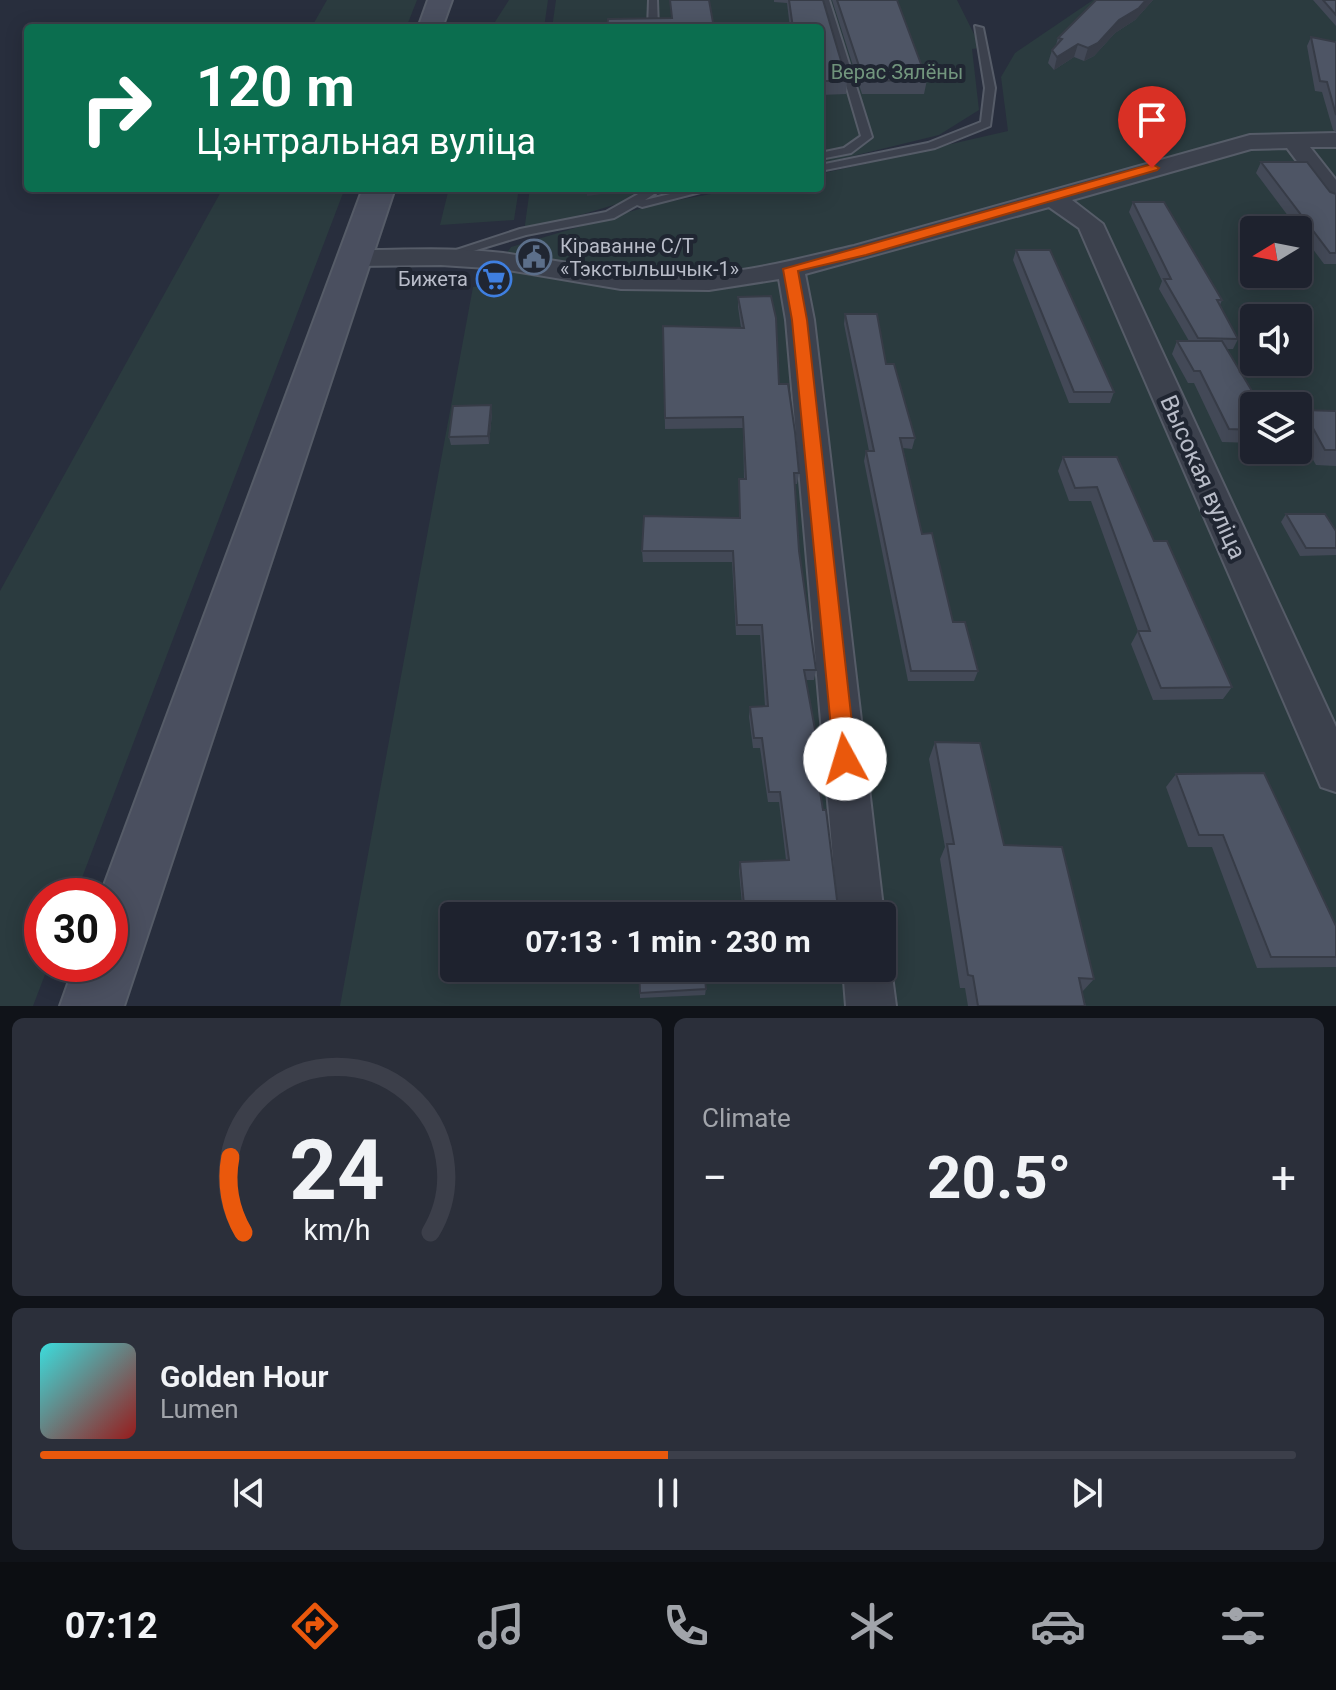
<!DOCTYPE html>
<meta charset="utf-8">
<style>
body{margin:0;font-family:Roboto,sans-serif;background:#2b2f3a;color:#f1f3f6;height:100vh;display:flex;flex-direction:column;font-size:30px;white-space:nowrap}
*{box-sizing:border-box;margin:0}
p{font-size:26px;color:#a1a4aa}
.icon{flex:none;width:44px;height:44px;fill:none;stroke:currentColor;stroke-width:2;stroke-linecap:round;stroke-linejoin:round}
.map{position:relative;height:1006px;overflow:hidden}
.panel{display:flex;flex-direction:column;gap:12px;padding:12px;background:#101319;flex:1}
.panel>*{flex:none}
.banner{position:absolute;left:24px;top:24px;width:800px;height:168px;border-radius:8px;box-shadow:0 4px 20px #0003,0 0 0 2px #3c3f4a;background:#0b6e4f;color:#fff;overflow:hidden}
.needle{width:52px;rotate:260deg}
.buttons{position:absolute;left:1240px;top:216px;display:grid;gap:16px}
.buttons a{display:grid;place-items:center;width:72px;height:72px;border-radius:8px;background:#1e222e;box-shadow:0 4px 20px #0003,0 0 0 2px #3c3f4a;font-size:40px}
.speed{position:absolute;left:24px;top:878px;display:flex;gap:16px;font-size:40px;font-weight:700;text-align:center}
.speed>*{display:grid;place-content:center;width:104px;height:104px;border-radius:50%;background:#1e222e;box-shadow:0 4px 20px #0003,0 0 0 2px #3c3f4a;line-height:1}
.speed .limit{border:12px solid #d22;background:#fff;color:#111}
.pin{position:absolute;display:grid;place-items:center;width:68px;height:68px;color:#fff;margin:-82px -34px;border-radius:50% 50% 50% 0;rotate:-45deg;box-shadow:0 0 8px #0007}
.pin .icon{rotate:45deg}
.me{position:absolute;width:88px;margin:-44px;rotate:354deg;stroke-linejoin:round;filter:drop-shadow(0 0 6px #0008)}
.turn{display:flex;align-items:center;gap:28px;height:168px;padding:0 40px;font-size:36px}
.turn .icon{width:104px;height:104px;stroke-width:2.5}
.turn b{display:block;font-size:56px;line-height:68px}
.big{font-size:60px;font-weight:700;line-height:1.1}
.panel .tile{flex:1;display:flex;flex-direction:column;justify-content:center;gap:12px;min-width:0;padding:0 28px;border-radius:12px;background:#2b2f3a}
.panel .dial{align-items:center;gap:0}
.dial svg{height:208px;overflow:visible;fill:none;stroke:#3c3f4a;stroke-width:7;stroke-linecap:round;text-anchor:middle}
.dial text{fill:#f1f3f6;stroke:none}
.song{display:flex;align-items:center;gap:24px}
.cover{width:96px;height:96px;border-radius:12px;background:linear-gradient(135deg,hsl(180 70% 55%),hsl(0 70% 35%))}
.played{height:8px;border-radius:4px;background:linear-gradient(90deg,#ea580c 50%,#3c3f4a 50%)}
.keys{display:flex;justify-content:space-around;direction:ltr}
.heat{display:flex;justify-content:space-between;align-items:center;font-size:44px;direction:ltr}
.panel .tiles{flex:1;display:grid;gap:12px;grid-template-columns:1fr 1fr}
.tile:last-child{grid-column:span 2}
.trip{position:absolute;left:440px;top:902px;width:456px;height:80px;border-radius:8px;background:#1e222e;box-shadow:0 4px 20px #0003,0 0 0 2px #3c3f4a;font-weight:700;line-height:80px;text-align:center}
.menu{display:flex;height:128px;justify-content:space-around;align-items:center;background:#0c0e12;color:#a1a4aa}
.menu .icon{width:56px;height:56px}
.menu .selected{color:#ea580c}
.menu b{font-size:36px;color:#f1f3f6}
.map>svg:first-child{display:block}
</style>
<div class="map">
<svg width="1336" height="1006" viewBox="0 0 1336 1006">
<rect width="100%" height="100%" fill="#282e3d"/>
<!-- green -->
<path fill="#2b3b3f" fill-rule="evenodd" d="M327 0H417L406 28H311Z
M509 0H548L544 28H491Z
M556 0H957L981 48 972 49 979 110 939 135 820 164V28H552Z
M1093 0H1336V1006H340L473 287 481 286C488 269 501 262 511 247L656 204 744 188H820V174L1008 131 1001 77 1015 53ZM1254 230H1298V274H1254ZM1254 318H1298V362H1254ZM1254 406H1298V450H1254ZM454 916H882V968H454Z
M223 188H345L75 896H42V964H49L33 1006H0V591Z
M449 188H519L514 220 440 225Z
M530 188H670L524 232Z"/>
<g fill="none" stroke-linecap="round" stroke-linejoin="round">
<!-- lane casing -->
<g stroke="#565c68" stroke-width="4">
<path id="lane" d="M649 0H657L658 28H648Z
M821 0H829L872 137 851 153 820 159V153L844 148 861 136Z
M975 26 983 28 995 88 990 126 935 148 820 171V165L928 143 981 122 985 88Z
M649 188H663L645 200 695 188H716L642 207 637 205 614 218 526 235 447 259 441 255 520 229 606 212Z"/>
</g>
<!-- street casing -->
<g stroke="#565c68" stroke-width="4">
<path id="street" d="M1336 133V147H1310L1336 180V203L1327 201 1287 148 1251 149 1072 200 1103 224 1336 727V792L1321 787 1079 228 1049 207 805 274 814 320 884 916 882 922V916H838L786 320 779 279 709 290 621 289 502 269 441 265 356 266 347 264 343 258 347 252 356 250C405 250 454 247 503 253 572 262 639 279 709 274 758 270 806 257 854 246L1250 135Z
M882 950 891 968 896 1006H846L843 968H882Z"/>
</g>
<!-- secondary casing -->
<g stroke="#565c68" stroke-width="4">
<path id="secondary" d="M428 0H452L442 28H418Z
M363 188H395L124 1006H60L75 964H110V896H100Z"/>
</g>
<!-- lane -->
<use href="#lane" fill="#3c414d" fill-rule="evenodd"/>
<!-- street -->
<use href="#street" fill="#3c414d" fill-rule="evenodd"/>
<!-- secondary -->
<use href="#secondary" fill="#4a4f5f" fill-rule="evenodd"/>
</g>
<!-- wall -->
<path fill="#434957" d="M774 0H823L847 81 846 94 820 95V28H790L787 3 774 2Z
M832 0H897L927 80 924 94H862Z
M1096 0H1153L1135 20 1115 33 1094 56 1084 61 1074 57 1054 70 1048 63 1052 50 1056 45 1058 38Z
M1313 0H1336V26Z
M1311 37 1336 42V132L1333 130 1322 92 1315 91 1307 46Z
M1261 162 1336 194V264H1324L1256 173Z
M1133 202 1222 300 1220 305 1238 339 1233 349H1227L1254 406V443L1222 442 1194 383H1188L1172 354 1177 341H1189L1159 289 1162 281 1129 212Z
M1016 250 1114 392 1110 403H1069L1013 260Z
M738 297 779 384 799 473 797 484H795L799 551 816 670 814 680H806L816 735 814 745H812L838 908 845 916H743L739 871 740 862 786 860 779 802H768L760 748H753L749 717 750 707 765 706 760 635H736L732 562H643L642 551 739 518V479H744L743 428 665 429 663 326 741 328 738 307Z
M845 314 886 364 915 438 912 449 903 448 922 534 953 622 978 671 974 681H908L864 461 866 451H869L844 324Z
M1303 410 1336 411V466L1316 465 1298 433V419Z
M492 413 489 444 451 445 449 437Z
M1063 457H1117L1154 541 1232 687 1223 699 1153 700 1131 644 1138 631 1091 501H1069L1058 471Z
M1286 514 1336 531V555L1300 556 1281 522Z
M935 742 1094 979 1082 992 1086 1006H968L965 988H960L940 859 945 847 929 759Z
M1176 774 1336 926V967L1257 968 1212 847H1188L1166 787Z
M639 968 706 989 705 995 640 998Z"/>
<!-- shaded-wall -->
<path fill="#373c47" d="M1146 0H1153L1135 20 1115 33 1094 56 1084 61 1088 48 1119 20Z
M1078 44 1074 57 1054 70 1057 57Z
M587 188H625V191L587 196Z
M491 405 492 413 489 444 488 436Z"/>
<!-- building -->
<path fill="#4e5565" stroke="#373c47" stroke-width="2" d="M670 0H709L714 28H607L608 19 672 18Z
M789 0H823L847 81H820V28H793Z
M837 0H897L927 80 864 81Z
M1096 0H1146L1139 8 1119 20 1098 43 1088 48 1078 44 1057 57 1052 50 1062 39 1058 38Z
M1323 0H1336V15Z
M1311 37 1336 42V115L1327 82 1320 81Z
M1261 162H1307L1330 192 1336 194V253H1330Z
M1133 202H1164L1222 300H1217L1238 339 1198 338 1164 279H1171Z
M1016 250H1050L1114 392H1074Z
M771 296 776 318 779 384H788L795 432 799 473H794L799 551 816 670H804L816 735H811L823 810H826L838 908 844 910 845 916H745L740 862 789 860 780 792H769L762 738H754L750 707 768 706 762 625H737L733 551H642L644 516 740 518 739 479H746L743 417 665 418 663 326 744 328 738 297Z
M845 314H877L886 364H894L915 438H900L922 534 932 533 953 622H965L978 671H911L866 451H874Z
M1177 341H1222L1261 406H1254V430L1229 429 1200 371H1194Z
M491 405 488 436 449 437 453 406Z
M1303 410 1336 411V450H1325Z
M1063 457H1117L1154 541H1167L1232 687 1161 688 1138 631H1150L1097 487 1075 488Z
M1286 514H1325L1336 531V548H1306Z
M935 742 980 743 1004 845 1062 847 1094 979 1079 978 1085 1006H978L973 976 968 975 947 844H954Z
M1264 773 1336 926V957H1271L1223 835H1199L1176 774Z
M639 968H704L706 989 640 993Z"/>
<!-- route -->
<path fill="#ea580c" stroke="#983908" stroke-width="2" d="M1152 164 1159 168 1157 170 866 255 798 271 807 320 856 759 853 766 845 769 837 766 834 759 792 320 783 269Z"/>
<!-- icons -->
<defs>
<g id="civic-ring" transform="scale(1.8)"><circle r="9.5" fill="#202632" stroke="#5c6f8a" stroke-width="1.5"/><path d="M-.6-6.5H3V-4.5H.6V-3L4-1V1h2V6H-6V1h2V-1L-.6-3ZM-1.2 2.5V6h2.4V2.5Z" fill="#5c6f8a"/></g>
<g id="supermarket-ring" transform="scale(1.8)"><circle r="9.5" fill="#202632" stroke="#3f7fe0" stroke-width="1.5"/><path d="M-6-5.5h2.5l.6 2H6L4.5 2H-2.5L-4.4-4H-6ZM-1.5 3.2a1.3 1.3 0 1 0 .1 0ZM3 3.2a1.3 1.3 0 1 0 .1 0Z" fill="#3f7fe0"/></g>
</defs>
<g fill-rule="evenodd">
<use href="#civic-ring" x="534" y="257"/>
<use href="#supermarket-ring" x="494" y="279"/>
</g>
<g text-anchor="middle" stroke-width="8" stroke-linejoin="round" paint-order="stroke">
<!-- far-park labels -->
<g font-size="20" fill="#72967e" stroke="#202632">
<text x="897" y="79">Верас Зялёны</text>
</g>
<!-- far-poi labels -->
<g font-size="20" fill="#b8bcc8" stroke="#202632" text-anchor="start">
<text x="560" y="253">Кіраванне С/Т<tspan x="560" dy="23">«Тэкстыльшчык-1»</tspan></text>
<text x="468" y="286" text-anchor="end">Бижета</text>
</g>
<!-- street labels -->
<g font-size="24" fill="#b8bcc8" stroke="#202632">
<text transform="translate(1203 477) rotate(66)" y="8">Высокая вуліца</text>
</g>
</g>
</svg>
<div class="buttons">
<a><svg class="needle" viewBox="-14 -14 28 28"><path d="M0-13l5 13h-10z" fill="#e53935"/><path d="M0 13l5-13h-10z" fill="#a1a4aa"/></svg></a>
<a><svg class="icon" aria-label="sound" viewBox="0 0 24 24"><path d="M4 9h4l5-4v14l-5-4H4zM17 9q2 3 0 6"/></svg></a>
<a><svg class="icon" aria-label="layers" viewBox="0 0 24 24"><path d="M12 4l9 5-9 5-9-5zM3 14l9 5 9-5"/></svg></a>
</div>
<div class="speed"><div class="limit">30</div></div>
<div class="pin" style="left:1152px;top:168px;background:#d93025"><svg class="icon" aria-label="arrive" viewBox="0 0 24 24"><path d="M6 21V4h12l-3 4 3 4H6"/></svg></div>
<svg class="me" style="left:845px;top:759px" viewBox="-20 -20 40 40"><circle r="19" fill="#fff"/><path d="M0-13L10 11 0 6-10 11z" fill="#ea580c"/></svg>
<div class="trip">07:13 · 1 min · 230 m</div>
<div class="banner">
<div class="turn"><svg class="icon" aria-label="right" viewBox="0 0 24 24"><path d="M7 20v-9h11M14 6l5 5-5 5"/></svg><div><b>120 m</b>Цэнтральная вуліца</div></div>
</div>
</div>
<section class="panel">
<div class="tiles">
<div class="tile dial"><svg viewBox="0 0 100 80">
<path d="M14 69A42 42 0 1 1 86 69"/>
<path d="M14 69A42 42 0 0 1 9 40" stroke="#ea580c"/>
<text x="50" y="56" font-size="32" font-weight="700">24</text>
<text x="50" y="72" font-size="11">km/h</text>
</svg></div>
<div class="tile"><p>Climate</p>
<div class="heat"><a>−</a><b class="big">20.5°</b><a>+</a></div>
</div>
<div class="tile">
<div class="song"><i class="cover"></i><div><b>Golden Hour</b><p>Lumen</p></div></div>
<div class="played"></div>
<div class="keys"><svg class="icon" aria-label="previous" viewBox="0 0 24 24"><path d="M18 5L8 12l10 7zM5 5v14"/></svg><svg class="icon" aria-label="pause" viewBox="0 0 24 24"><path d="M8 5v14M16 5v14"/></svg><svg class="icon" aria-label="next" viewBox="0 0 24 24"><path d="M6 5l10 7-10 7zM19 5v14"/></svg></div>
</div>
</div>
</section>
<nav class="menu">
<b>07:12</b>
<svg class="icon selected" aria-label="directions" viewBox="0 0 24 24"><path d="M12 3l9 9-9 9-9-9zM9 14v-3h6M13 9l2 2-2 2"/></svg>
<svg class="icon" aria-label="music" viewBox="0 0 24 24"><path d="M9 18V5l10-2v13"/><circle cx="6" cy="18" r="3"/><circle cx="16" cy="16" r="3"/></svg>
<svg class="icon" aria-label="phone" viewBox="0 0 24 24"><path d="M5 4h4l2 5-3 2q2 4 5 5l2-3 5 2v4C11 20 4 13 5 4z"/></svg>
<svg class="icon" aria-label="climate" viewBox="0 0 24 24"><path d="M12 3v18M4 7l16 10M4 17L20 7"/></svg>
<svg class="icon" aria-label="car" viewBox="0 0 24 24"><path d="M5 17H2v-5l4-1 3-4h7l3 4 3 1v5h-3M9 17h6M6 11h13"/><circle cx="7" cy="17" r="2"/><circle cx="17" cy="17" r="2"/></svg>
<svg class="icon" aria-label="filters" viewBox="0 0 24 24"><path d="M4 7h16M4 17h16"/><circle cx="9" cy="7" r="2"/><circle cx="15" cy="17" r="2"/></svg>
</nav>
